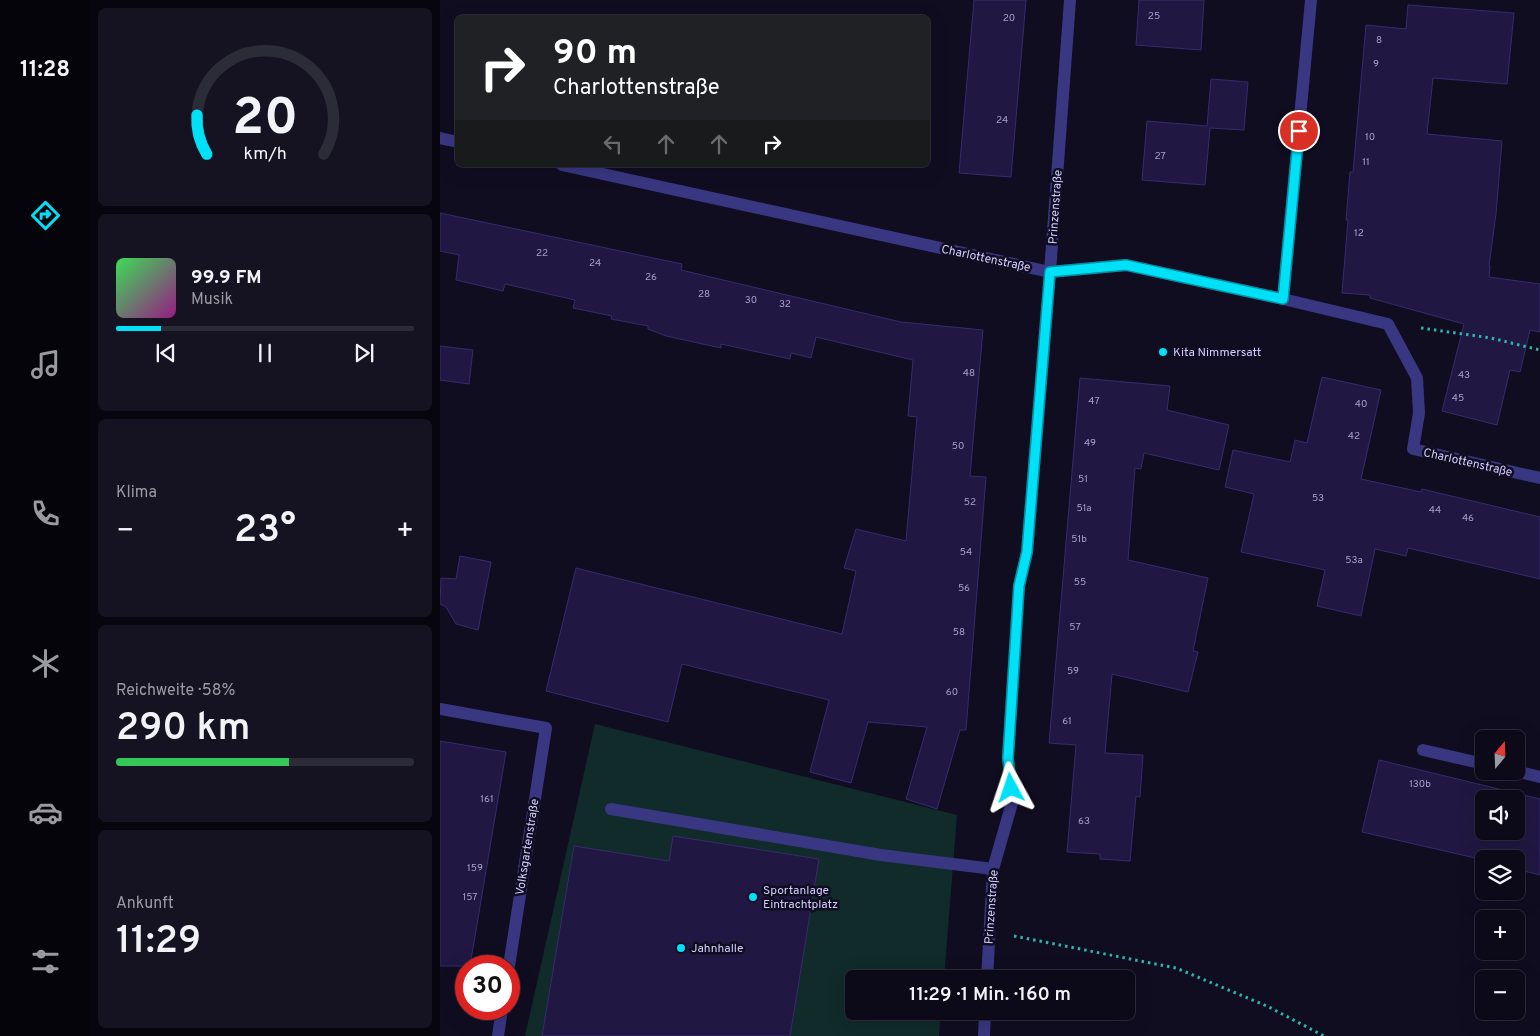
<!DOCTYPE html>
<html lang="de">
<meta charset="utf-8">
<style>
body{margin:0;font-family:Overpass,sans-serif;background:#151322;color:#f1f3f6;height:100vh;display:flex;flex-direction:column;font-size:19px;white-space:nowrap}
*{box-sizing:border-box;margin:0}
p{font-size:16px;color:#9a9aa2}
.icon{flex:none;width:28px;height:28px;fill:none;stroke:currentColor;stroke-width:2;stroke-linecap:round;stroke-linejoin:round}
.map{position:relative;flex:1;overflow:hidden}
.details{display:flex;flex-direction:column;gap:8px;padding:8px;background:#07060e;width:350px}
.details>*{flex:none}
.top-card{position:absolute;left:15px;top:15px;width:475px;height:152px;border-radius:8px;box-shadow:0 5px 20px #0002,0 0 0 1px #2c2b38;background:#202124;color:#fff;overflow:hidden}
.needle{width:32px;rotate:19deg}
.fabs{position:absolute;left:1035px;top:730px;display:grid;gap:10px}
.fabs a{display:grid;place-items:center;width:50px;height:50px;border-radius:8px;background:#0c0a19;box-shadow:0 5px 20px #0002,0 0 0 1px #2c2b38;font-size:25px}
.speed{position:absolute;left:15px;top:955px;display:flex;gap:10px;font-size:25px;font-weight:700;text-align:center}
.speed>*{display:grid;place-content:center;width:65px;height:65px;border-radius:50%;background:#0c0a19;box-shadow:0 5px 20px #0002,0 0 0 1px #2c2b38;line-height:1}
.speed .limit{border:8px solid #d22;background:#fff;color:#111}
.pin{position:absolute;display:grid;place-items:center;width:42px;height:42px;color:#fff;margin:-21px;border:2px solid #fff;border-radius:50%;box-shadow:0 1px 5px #0007}
.me{position:absolute;width:55px;margin:-28px;rotate:355deg;stroke-linejoin:round;filter:drop-shadow(0 0 4px #0008)}
.turn{display:flex;align-items:center;gap:18px;height:105px;padding:0 15px;font-size:22px}
.turn .icon{width:65px;height:65px;stroke-width:2.5}
.turn b{display:block;font-size:35px;line-height:42px}
.lanes{display:flex;align-items:center;height:48px;padding:0 15px;background:#0003;justify-content:center;gap:25px;direction:ltr}
.lanes .off{opacity:.35}
.big{font-size:38px;font-weight:600;line-height:1.1}
.details .card{flex:1;display:flex;flex-direction:column;justify-content:center;gap:8px;min-width:0;padding:0 18px;border-radius:8px;background:#151322}
.details .dial{align-items:center;gap:0}
.dial svg{height:130px;overflow:visible;fill:none;stroke:#2c2b38;stroke-width:7;stroke-linecap:round;text-anchor:middle}
.dial text{fill:#f1f3f6;stroke:none}
.song{display:flex;align-items:center;gap:15px}
.cover{width:60px;height:60px;border-radius:8px;background:linear-gradient(135deg,hsl(130 70% 55%),hsl(310 70% 35%))}
.played{height:5px;border-radius:2px;background:linear-gradient(90deg,#00e1f8 15%,#2c2b38 15%)}
.keys{display:flex;justify-content:space-around;direction:ltr}
.heat{display:flex;justify-content:space-between;align-items:center;font-size:28px;direction:ltr}
.charge{height:8px;border-radius:4px;background:linear-gradient(90deg,#34c759 58%,#2c2b38 0)}
.trip{position:absolute;left:405px;top:970px;width:290px;height:50px;border-radius:8px;background:#0c0a19;box-shadow:0 5px 20px #0002,0 0 0 1px #2c2b38;font-weight:600;line-height:50px;text-align:center}
main{display:flex;flex:1;min-height:0}
.menu{display:flex;flex-direction:column;width:90px;justify-content:space-around;align-items:center;background:#05040a;color:#9a9aa2}
.menu .icon{width:35px;height:35px}
.menu .current{color:#00e1f8}
.menu b{font-size:22px;color:#f1f3f6}
.map>svg:first-child{display:block}
</style>
<main>
<nav class="menu">
<b>11:28</b>
<svg class="icon current" aria-label="directions" viewBox="0 0 24 24"><path d="M12 3l9 9-9 9-9-9zM9 14v-3h6M13 9l2 2-2 2"/></svg>
<svg class="icon" aria-label="music" viewBox="0 0 24 24"><path d="M9 18V5l10-2v13"/><circle cx="6" cy="18" r="3"/><circle cx="16" cy="16" r="3"/></svg>
<svg class="icon" aria-label="phone" viewBox="0 0 24 24"><path d="M5 4h4l2 5-3 2q2 4 5 5l2-3 5 2v4C11 20 4 13 5 4z"/></svg>
<svg class="icon" aria-label="climate" viewBox="0 0 24 24"><path d="M12 3v18M4 7l16 10M4 17L20 7"/></svg>
<svg class="icon" aria-label="car" viewBox="0 0 24 24"><path d="M5 17H2v-5l4-1 3-4h7l3 4 3 1v5h-3M9 17h6M6 11h13"/><circle cx="7" cy="17" r="2"/><circle cx="17" cy="17" r="2"/></svg>
<svg class="icon" aria-label="filters" viewBox="0 0 24 24"><path d="M4 7h16M4 17h16"/><circle cx="9" cy="7" r="2"/><circle cx="15" cy="17" r="2"/></svg>
</nav>
<section class="details">
<div class="card dial"><svg viewBox="0 0 100 80">
<path d="M14 69A42 42 0 1 1 86 69"/>
<path d="M14 69A42 42 0 0 1 8 45" stroke="#00e1f8"/>
<text x="50" y="56" font-size="32" font-weight="700">20</text>
<text x="50" y="72" font-size="11">km/h</text>
</svg></div>
<div class="card">
<div class="song"><i class="cover"></i><div><b>99.9 FM</b><p>Musik</p></div></div>
<div class="played"></div>
<div class="keys"><svg class="icon" aria-label="previous" viewBox="0 0 24 24"><path d="M18 5L8 12l10 7zM5 5v14"/></svg><svg class="icon" aria-label="pause" viewBox="0 0 24 24"><path d="M8 5v14M16 5v14"/></svg><svg class="icon" aria-label="next" viewBox="0 0 24 24"><path d="M6 5l10 7-10 7zM19 5v14"/></svg></div>
</div>
<div class="card"><p>Klima</p>
<div class="heat"><a>−</a><b class="big">23°</b><a>+</a></div>
</div>
<div class="card"><p>Reichweite · 58%</p><b class="big">290 km</b><div class="charge"></div></div>
<div class="card"><p>Ankunft</p><b class="big">11:29</b></div>
</section>
<div class="map">
<svg width="1100" height="1036" viewBox="0 0 1100 1036">
<rect width="100%" height="100%" fill="#100d21"/>
<!-- green -->
<path fill="#102b2a" d="M155 724 517 815 504 979H414V1011H501L499 1036H85Z"/>
<!-- building -->
<path fill="#201842" stroke="#372a6f" fill-rule="evenodd" d="M534 0H586L571 177 519 173Z
M699 0H764L761 50 696 45Z
M968 5 1074 13 1067 84 993 78 987 134 1062 141 1056 214 1049 266H1050L1049 277 1100 284V332L1090 330 1080 372 1070 370 1057 425 1002 411 1024 324 930 298V295L902 293 908 220H906L910 172H913L926 25 966 29Z
M771 79 808 82 804 130 770 128 765 185 702 180 707 121 767 126Z
M0 213 242 264 241 270 461 322 543 330 530 476 546 477 526 730H520L497 809 466 799 487 727 428 722 411 783 370 772 389 700 242 664 228 722 106 691 136 568 402 634 416 571 404 568 416 529 466 541 477 417 468 416 473 360 376 337 371 358 351 353 350 359 281 344V348L226 336 208 329V326L171 319 172 316 133 308 135 300 65 284 63 291 16 280 19 255 0 251Z
M0 346 33 350 29 384 0 380Z
M882 377 941 390 921 479 981 492 982 489 1100 517V579L968 548 966 556 935 549 921 616 877 606 885 570 801 552 814 494 785 487 793 450 850 462 855 440 867 443Z
M640 378 730 386 727 410 789 425 779 470 704 453 701 469 695 468 688 560 768 578 753 651 758 652 748 692 672 674 665 753 703 755 700 797 696 796 690 861 660 859V854L627 852 636 745 609 743Z
M20 556 51 562 38 630 16 624 6 607 0 604 1 578 16 579Z
M0 741 66 752 30 966H0Z
M939 760 1100 799V875L1076 869V859H1044V860L922 832ZM1044 799H1076V831H1044Z
M233 836 379 859 350 1036H102L134 846 229 861Z"/>
<g fill="none" stroke-linecap="round" stroke-linejoin="round">
<!-- path -->
<path stroke="#2cb4ab" stroke-width="3" stroke-dasharray="2.5 4" stroke-linecap="butt" d="M981 328 1051 338 1100 350
M574 936 736 968 827 1006 884 1036"/>
<!-- service -->
<path stroke="#393781" stroke-width="12" d="M983 750 1044 764
M1075 771 1100 777
M171 809 441 855 553 869"/>
<!-- minor -->
<path stroke="#393781" stroke-width="12" d="M0 138 18 142
M122 165 610 272 686 265 843 299 948 324 977 378 979 413 973 449 1100 478
M843 299 871 0
M0 709 106 728 69 966
M547 979 553 869 572 803 568 757 579 586 587 552 610 272 630 0
M58 1036 62 1009
M544 1036 545 1011"/>
</g>
<g fill="none" stroke-linecap="round" stroke-linejoin="round">
<!-- route casing -->
<g stroke="#0092a1" stroke-width="12">
<path id="route" d="M571 788 568 758 579 586 587 552 610 272 686 265 843 299 859 131"/>
</g>
<!-- route -->
<use href="#route" stroke="#00e1f8" stroke-width="9"/>
</g>
<!-- markers -->
<g fill="#00e1f8" stroke="#100d21" stroke-width="2">
<circle cx="723" cy="352" r="5"/>
<circle cx="313" cy="897" r="5"/>
<circle cx="241" cy="948" r="5"/>
</g>
<g text-anchor="middle" stroke-width="5" stroke-linejoin="round" paint-order="stroke">
<!-- number labels -->
<g font-size="10" fill="#a6a0d0">
<text x="714" y="19">25</text>
<text x="569" y="21">20</text>
<text x="939" y="43">8</text>
<text x="936" y="67">9</text>
<text x="562" y="123">24</text>
<text x="930" y="140">10</text>
<text x="720" y="159">27</text>
<text x="926" y="165">11</text>
<text x="919" y="236">12</text>
<text x="102" y="256">22</text>
<text x="155" y="266">24</text>
<text x="211" y="280">26</text>
<text x="264" y="297">28</text>
<text x="311" y="303">30</text>
<text x="345" y="307">32</text>
<text x="529" y="376">48</text>
<text x="1024" y="378">43</text>
<text x="1018" y="401">45</text>
<text x="654" y="404">47</text>
<text x="921" y="407">40</text>
<text x="914" y="439">42</text>
<text x="650" y="446">49</text>
<text x="518" y="449">50</text>
<text x="643" y="482">51</text>
<text x="878" y="501">53</text>
<text x="530" y="505">52</text>
<text x="644" y="511">51a</text>
<text x="995" y="513">44</text>
<text x="1028" y="521">46</text>
<text x="639" y="542">51b</text>
<text x="526" y="555">54</text>
<text x="914" y="563">53a</text>
<text x="640" y="585">55</text>
<text x="524" y="591">56</text>
<text x="635" y="630">57</text>
<text x="519" y="635">58</text>
<text x="633" y="674">59</text>
<text x="512" y="695">60</text>
<text x="627" y="724">61</text>
<text x="980" y="787">130b</text>
<text x="47" y="802">161</text>
<text x="644" y="824">63</text>
<text x="35" y="871">159</text>
<text x="30" y="900">157</text>
</g>
<!-- street labels -->
<g font-size="12" fill="#d2cdff" stroke="#100d21">
<text transform="translate(615 207) rotate(-86)" y="4">Prinzenstraße</text>
<text transform="translate(546 258) rotate(12)" y="4">Charlottenstraße</text>
<text transform="translate(1028 462) rotate(13)" y="4">Charlottenstraße</text>
<text transform="translate(87 847) rotate(-81)" y="4">Volksgartenstraße</text>
<text transform="translate(551 907) rotate(-86)" y="4">Prinzenstraße</text>
</g>
<!-- poi labels -->
<g font-size="12" fill="#d2cdff" stroke="#100d21" text-anchor="start">
<text x="733" y="356">Kita Nimmersatt</text>
<text x="323" y="894">Sportanlage<tspan x="323" dy="14">Eintrachtplatz</tspan></text>
<text x="251" y="952">Jahnhalle</text>
</g>
</g>
</svg>
<div class="fabs">
<a><svg class="needle" viewBox="-14 -14 28 28"><path d="M0-13l5 13h-10z" fill="#e53935"/><path d="M0 13l5-13h-10z" fill="#9a9aa2"/></svg></a>
<a><svg class="icon" aria-label="sound" viewBox="0 0 24 24"><path d="M4 9h4l5-4v14l-5-4H4zM17 9q2 3 0 6"/></svg></a>
<a><svg class="icon" aria-label="layers" viewBox="0 0 24 24"><path d="M12 4l9 5-9 5-9-5zM3 14l9 5 9-5"/></svg></a>
<a>+</a>
<a>−</a>
</div>
<div class="speed"><div class="limit">30</div></div>
<div class="pin" style="left:859px;top:131px;background:#d93025"><svg class="icon" aria-label="arrive" viewBox="0 0 24 24"><path d="M6 21V4h12l-3 4 3 4H6"/></svg></div>
<svg class="me" style="left:571px;top:788px" viewBox="-20 -20 40 40"><path d="M0-17L14 15 0 8-14 15z" fill="#00e1f8" stroke="#fff" stroke-width="4"/></svg>
<div class="trip">11:29 · 1 Min. · 160 m</div>
<div class="top-card">
<div class="turn"><svg class="icon" aria-label="right" viewBox="0 0 24 24"><path d="M7 20v-9h11M14 6l5 5-5 5"/></svg><div><b>90 m</b>Charlottenstraße</div></div>
<div class="lanes"><svg class="icon off" aria-label="left" viewBox="0 0 24 24"><path d="M17 20v-9H6M10 6l-5 5 5 5"/></svg><svg class="icon off" aria-label="ahead" viewBox="0 0 24 24"><path d="M12 20V5M6 11l6-6 6 6"/></svg><svg class="icon off" aria-label="ahead" viewBox="0 0 24 24"><path d="M12 20V5M6 11l6-6 6 6"/></svg><svg class="icon" aria-label="right" viewBox="0 0 24 24"><path d="M7 20v-9h11M14 6l5 5-5 5"/></svg></div>
</div>
</div>
</main>
